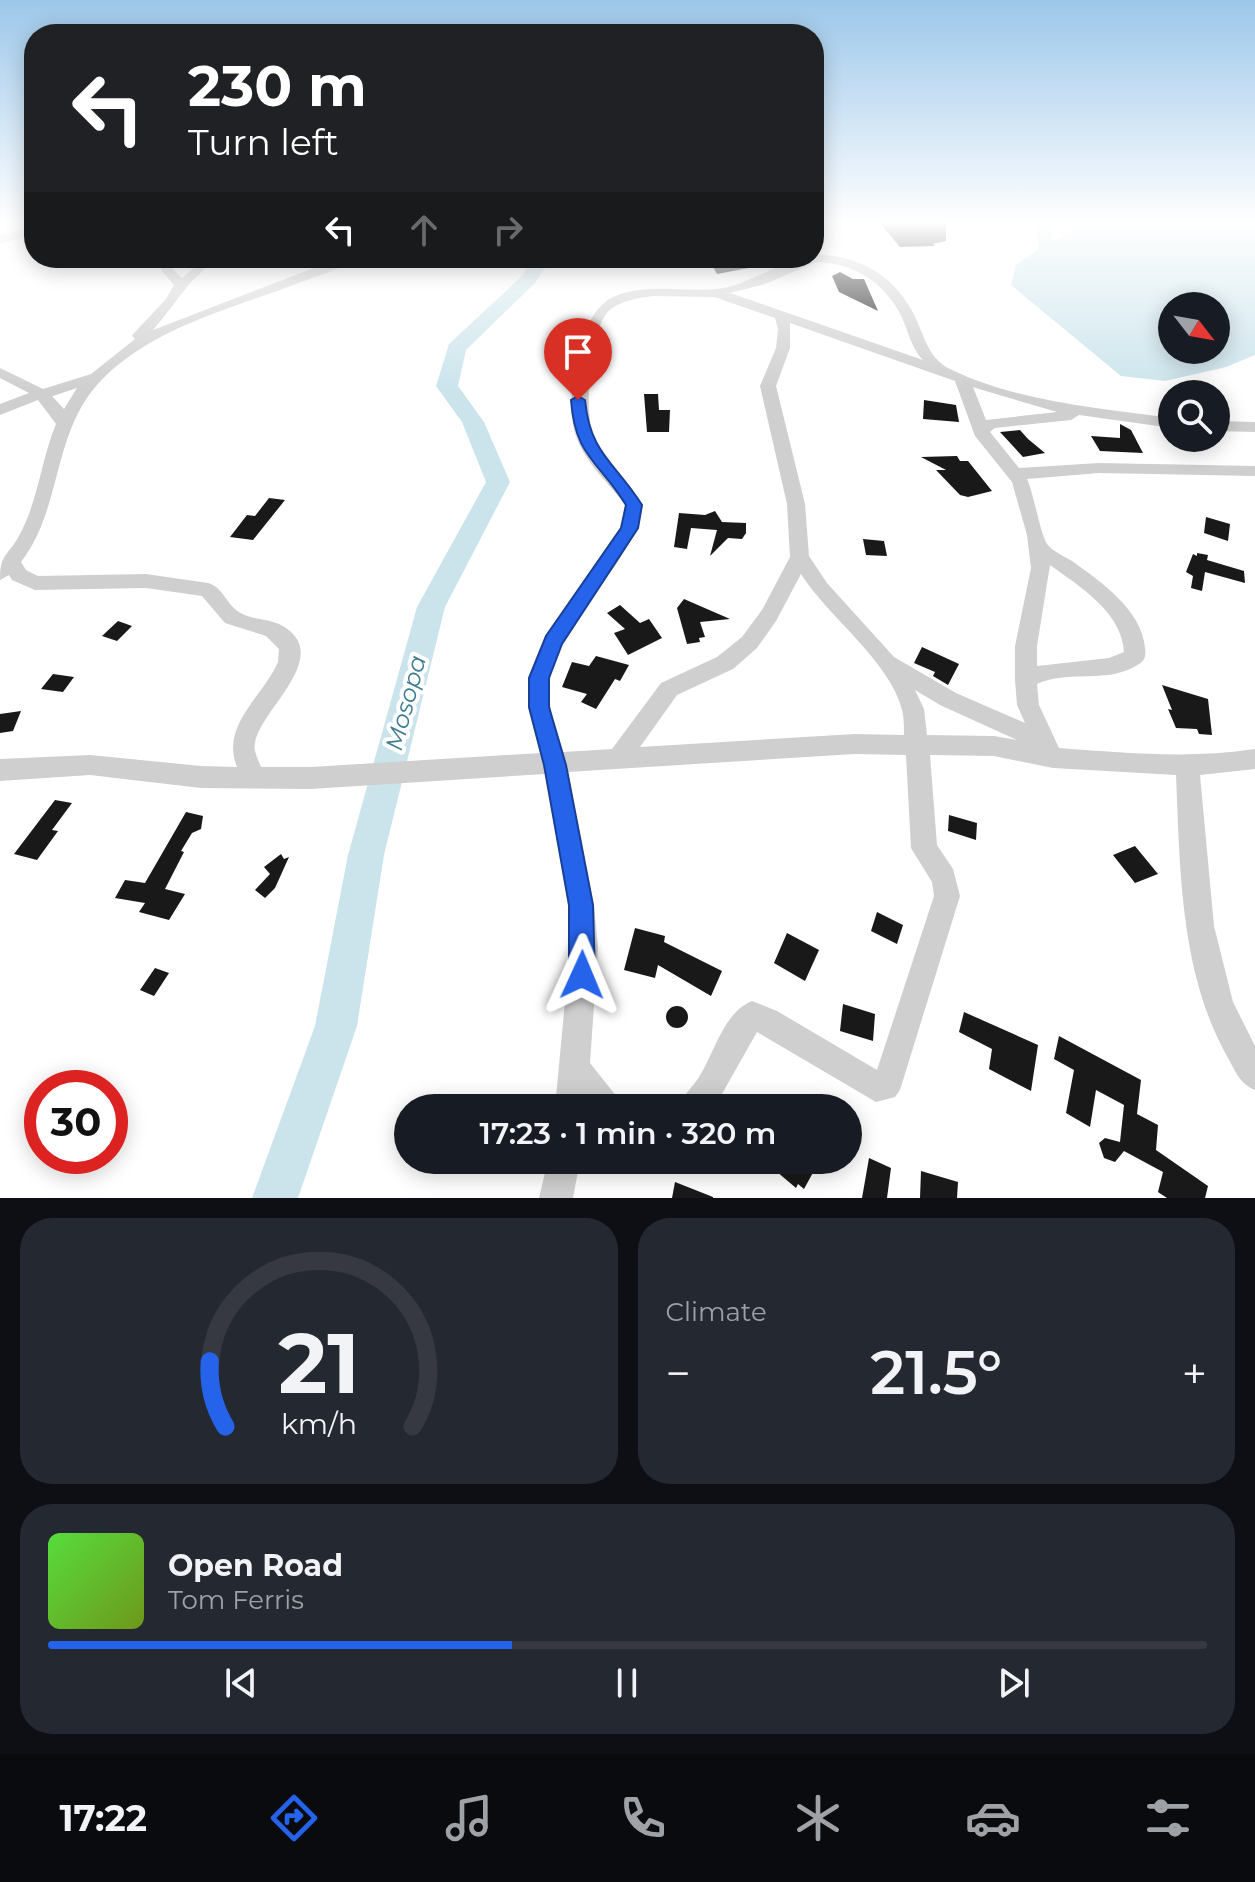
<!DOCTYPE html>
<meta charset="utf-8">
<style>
body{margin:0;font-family:Montserrat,sans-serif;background:#242831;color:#f1f3f6;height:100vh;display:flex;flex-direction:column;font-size:30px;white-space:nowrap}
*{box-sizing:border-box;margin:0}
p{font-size:26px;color:#9ea1a6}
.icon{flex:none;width:44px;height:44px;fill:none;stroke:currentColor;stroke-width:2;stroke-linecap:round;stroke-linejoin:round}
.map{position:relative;height:1198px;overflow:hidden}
.drawer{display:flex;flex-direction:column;gap:20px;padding:20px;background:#0d0f14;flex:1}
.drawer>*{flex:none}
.banner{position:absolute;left:24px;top:24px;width:800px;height:244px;border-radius:32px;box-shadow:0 4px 20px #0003;background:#202124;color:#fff;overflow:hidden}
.needle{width:52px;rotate:121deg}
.fabs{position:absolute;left:1158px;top:292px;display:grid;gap:16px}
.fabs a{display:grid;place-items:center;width:72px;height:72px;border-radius:50%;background:#171b24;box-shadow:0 4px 20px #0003;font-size:40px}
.speed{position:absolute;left:24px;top:1070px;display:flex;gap:16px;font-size:40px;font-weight:700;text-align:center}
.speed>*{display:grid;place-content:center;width:104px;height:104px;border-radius:50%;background:#171b24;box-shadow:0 4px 20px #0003;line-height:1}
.speed .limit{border:12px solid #d22;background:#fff;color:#111}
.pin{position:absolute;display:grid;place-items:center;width:68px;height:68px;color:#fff;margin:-82px -34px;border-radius:50% 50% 50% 0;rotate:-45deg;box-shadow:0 0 8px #0007}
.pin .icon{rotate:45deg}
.me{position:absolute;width:88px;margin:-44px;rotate:1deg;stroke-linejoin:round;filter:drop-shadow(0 0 6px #0008)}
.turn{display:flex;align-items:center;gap:28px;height:168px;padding:0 32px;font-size:36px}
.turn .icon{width:104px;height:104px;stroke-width:2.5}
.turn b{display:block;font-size:56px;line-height:68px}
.lanes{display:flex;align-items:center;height:76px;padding:0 32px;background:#0003;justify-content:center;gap:40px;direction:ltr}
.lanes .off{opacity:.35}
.big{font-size:60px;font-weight:600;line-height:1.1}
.drawer .card{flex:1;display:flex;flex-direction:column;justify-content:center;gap:12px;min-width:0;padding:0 28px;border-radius:32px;background:#242831}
.drawer .dial{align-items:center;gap:0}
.dial svg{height:208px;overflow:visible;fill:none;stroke:#363941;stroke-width:7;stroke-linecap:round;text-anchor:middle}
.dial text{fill:#f1f3f6;stroke:none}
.song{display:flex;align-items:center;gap:24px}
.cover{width:96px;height:96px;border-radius:12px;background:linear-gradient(135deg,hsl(110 70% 55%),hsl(80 70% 35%))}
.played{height:8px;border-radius:4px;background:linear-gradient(90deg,#2563eb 40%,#363941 40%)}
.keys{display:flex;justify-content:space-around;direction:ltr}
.heat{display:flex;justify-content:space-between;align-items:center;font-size:44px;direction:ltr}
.drawer .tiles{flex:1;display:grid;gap:20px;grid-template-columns:1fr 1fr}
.card:last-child{grid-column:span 2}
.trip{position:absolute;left:394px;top:1094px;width:468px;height:80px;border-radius:40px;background:#171b24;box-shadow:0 4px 20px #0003;font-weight:600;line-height:80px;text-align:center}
.tab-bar{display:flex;height:128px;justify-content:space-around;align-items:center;background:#090b0e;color:#9ea1a6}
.tab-bar .icon{width:56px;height:56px}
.tab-bar .selected{color:#2563eb}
.tab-bar b{font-size:36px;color:#f1f3f6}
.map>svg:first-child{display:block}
</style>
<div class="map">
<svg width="1255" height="1198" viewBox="0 0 1255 1198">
<rect width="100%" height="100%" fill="#fff"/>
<!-- water -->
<path fill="#cbe4ec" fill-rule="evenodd" d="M1088 223H1255V355L1226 367 1165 381 1121 376 1011 285 1016 265 1045 245ZM1172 306H1216V350H1172Z"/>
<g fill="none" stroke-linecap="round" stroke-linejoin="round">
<!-- river -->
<path fill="#cbe4ec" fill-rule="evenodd" d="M1035 223H1051L1053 242 1086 249 1089 253 1080 258 1039 249Z
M533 258H551L535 283 466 350 458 386 484 422 510 482 445 607 384 855 357 1026 298 1198H252L315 1026 348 855 417 607 486 482 462 422 436 386 449 344 522 276Z"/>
</g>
<!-- building -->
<path fill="#191919" d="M880 223H946V241L933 244 935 246 900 247Z
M748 258 749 268 717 274 711 263Z
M840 272 853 279H864L878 311 839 292 832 276Z
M644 394H658L659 410H670L669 432H647Z
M924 400 956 405 959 422 923 419Z
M1120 424 1131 430 1143 453 1100 451 1091 436 1120 438Z
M1020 430 1028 439 1045 453 1023 457 1000 432Z
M957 456 960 461H968L992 491 968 497 960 495 936 470H946L921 457Z
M269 498 285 500 253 540 230 537 247 515 255 516Z
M715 511 722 522 746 523V533L742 539 728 538 710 556 717 530 691 528 687 549 674 547 679 513 705 515Z
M1206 517 1230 524 1228 541 1204 533Z
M863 539 884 541 887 556 866 555Z
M1197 553 1208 555 1207 560 1244 571 1245 583 1205 572 1202 591 1191 588 1193 576 1186 572 1193 554 1197 556Z
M684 599 730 619 700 622 705 637 699 638 700 642 687 644 677 608Z
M620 605 640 623 649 619 662 638 628 655 614 633 625 629 607 613Z
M118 621 132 626 117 641 102 636Z
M922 647 959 664 948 685 933 676 935 672 914 663Z
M596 656 629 665 620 681 615 679 596 709 581 702 587 694 562 687 572 662 589 666Z
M53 674 74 677 63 692 41 689Z
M1162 685 1208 699 1212 735 1199 734 1197 729 1176 728 1168 709 1172 710Z
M21 711 13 731 0 733V714Z
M55 800 72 803 52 830 58 831 37 860 14 854Z
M186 812 203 816 201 829 192 833 181 851 184 852 165 889 185 894 169 920 139 912 145 903 115 898 125 880 145 883Z
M949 815 977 823 976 840 948 831Z
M1135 846 1158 874 1135 883 1113 855Z
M281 854 284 859 289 857 275 888 265 898 255 890 270 874 264 867Z
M877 912 903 925 897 944 871 931Z
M635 928 665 936 664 942 722 971 711 996 658 965 655 978 624 970Z
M787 933 819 950 805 981 774 963Z
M155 968 169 973 154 996 140 990Z
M843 1004 875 1014 873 1041 840 1031Z
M666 1017a11 11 0 1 1 22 0a11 11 0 1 1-22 0Z
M964 1012 1038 1045 1031 1091 989 1069 992 1049 959 1032Z
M1059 1036 1141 1080 1137 1114 1158 1125 1156 1150 1208 1186 1205 1198H1167L1158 1192 1163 1172 1124 1151 1115 1162 1104 1158 1099 1143 1105 1138 1120 1142 1124 1105 1096 1090 1090 1127 1066 1113 1074 1070 1054 1059Z
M869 1158 891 1168 887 1198H862Z
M763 1160H808L816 1167 804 1189 798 1184 796 1188Z
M921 1171 958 1182 957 1198H920Z
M675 1182 713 1197V1198H672Z"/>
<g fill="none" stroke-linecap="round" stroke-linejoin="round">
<!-- minor -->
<path fill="#cfcfcf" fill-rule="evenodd" d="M34 226V234L0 244V236Z
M814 254C856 256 889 271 911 309 923 329 926 358 950 369 1018 402 1098 408 1172 418V428L1079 415 1071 420 995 428 990 432 1019 468 1099 463 1255 466V476L1099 473 1027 479C1034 494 1040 533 1047 544 1051 550 1065 557 1072 561 1101 582 1142 610 1145 648 1146 656 1145 660 1139 664 1108 685 1069 669 1037 684L1039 705 1059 748C1125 753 1190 759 1255 749V769L1200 775 1214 926 1233 1002 1255 1046V1090C1240 1084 1236 1072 1228 1058 1180 974 1180 869 1176 775L1053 768 994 756 930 755 937 845 953 869 960 896 900 1090 895 1097 876 1102 757 1032 714 1108H677C683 1095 692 1088 699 1077 715 1052 723 1013 752 1001L777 1011 877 1070 934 896 932 882 911 848 906 755 855 754 568 772 594 905 598 948 590 1063 617 1097 622 1108H555L570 948 568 905 545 774 311 789 201 788 90 775 0 781V759L90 755 201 766 237 767C220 725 263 697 278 662L279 649 266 636 225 623 202 596 146 588 35 590 12 580 9 575 0 580C0 554 7 557 19 536 38 502 41 460 56 424L38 400 0 415V404L29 393 0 378V368L43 389 91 374 135 339 132 336 134 333 166 299 174 285 161 270 159 258H171L173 269 182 278 195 267 199 258H211C205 272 195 276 186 288 175 302 165 316 153 330L340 258H357C343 269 319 275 301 282 232 309 148 328 97 385 52 436 62 509 21 562L26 570 38 576 146 574 208 583C223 587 226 604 239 612 253 621 272 618 286 628 331 659 259 711 255 743 253 751 258 759 261 767H311L540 753 528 707V678L546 635 621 527 625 505C609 483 585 463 576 436 564 402 577 313 613 297 647 283 681 292 716 289 750 286 781 258 814 258ZM816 262C851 263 880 279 898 310 908 327 909 345 923 360L730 293 765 284ZM653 296 714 297 775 318 778 329 776 348 760 386 787 504 790 557 762 610 742 637 717 657 661 683 612 749 563 752C556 728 546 704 550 679 559 615 632 569 643 505 630 484 608 468 596 446 583 420 587 328 611 309 623 300 639 298 653 296ZM790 323 955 381 975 436 1012 482 1027 535 1031 568 1015 646V680L1017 705 1025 723 956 693 894 657 827 583 809 556 805 504 776 386 790 348ZM973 387 979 389 1057 412 986 420ZM77 388 64 409 52 396H53ZM1050 565C1079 586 1122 612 1124 652L1109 658 1037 666V646ZM801 574C828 617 890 661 902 710 904 717 904 727 904 735L855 734 640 747 677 695 733 669 757 648 776 621ZM915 690 940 705 1017 740 994 736 927 735 924 709Z
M1216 421 1255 422V432L1216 431Z
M548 1160H580L573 1198H539Z"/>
</g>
<!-- sky -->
<linearGradient id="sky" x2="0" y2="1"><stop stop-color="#9cc7ea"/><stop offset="0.57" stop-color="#fff"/><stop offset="1" stop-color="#fff" stop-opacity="0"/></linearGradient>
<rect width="1255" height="391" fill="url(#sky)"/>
<!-- route -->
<path fill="#2563eb" stroke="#184099" stroke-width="2" d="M578 396 585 400C590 454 615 462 642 505L638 528 562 644 549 678V707L566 765 593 905 595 975 591 984 582 988 573 984 569 975V905L544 765 529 707V678L546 636 621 528 626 505C599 461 575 457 571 400Z"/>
<g text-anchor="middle" stroke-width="8" stroke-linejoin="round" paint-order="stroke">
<!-- water labels -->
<g font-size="24" font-style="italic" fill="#3c7c90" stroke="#fff">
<text transform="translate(406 703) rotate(-75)" y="8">Mosopa</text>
</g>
</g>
</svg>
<div class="fabs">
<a><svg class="needle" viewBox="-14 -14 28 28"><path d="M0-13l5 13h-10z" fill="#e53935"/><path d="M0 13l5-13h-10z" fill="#9ea1a6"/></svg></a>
<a><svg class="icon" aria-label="search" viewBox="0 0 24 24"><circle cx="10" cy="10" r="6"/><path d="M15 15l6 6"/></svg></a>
</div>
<div class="speed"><div class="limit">30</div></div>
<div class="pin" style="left:578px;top:400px;background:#d93025"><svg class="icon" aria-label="arrive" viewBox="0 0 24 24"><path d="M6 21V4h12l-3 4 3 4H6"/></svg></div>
<svg class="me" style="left:582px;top:975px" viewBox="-20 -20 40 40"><path d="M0-17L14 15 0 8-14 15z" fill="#2563eb" stroke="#fff" stroke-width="4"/></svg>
<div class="trip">17:23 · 1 min · 320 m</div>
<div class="banner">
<div class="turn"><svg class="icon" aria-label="left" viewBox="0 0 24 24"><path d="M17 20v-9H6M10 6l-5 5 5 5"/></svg><div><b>230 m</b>Turn left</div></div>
<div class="lanes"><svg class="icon" aria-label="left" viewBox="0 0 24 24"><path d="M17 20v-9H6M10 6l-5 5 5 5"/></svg><svg class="icon off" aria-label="ahead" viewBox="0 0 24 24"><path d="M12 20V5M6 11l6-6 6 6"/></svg><svg class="icon off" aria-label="right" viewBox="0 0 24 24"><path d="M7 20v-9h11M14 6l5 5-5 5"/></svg></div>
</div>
</div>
<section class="drawer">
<div class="tiles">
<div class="card dial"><svg viewBox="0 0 100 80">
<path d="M14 69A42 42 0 1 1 86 69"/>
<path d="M14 69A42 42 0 0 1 8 44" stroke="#2563eb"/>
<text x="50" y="56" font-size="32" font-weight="700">21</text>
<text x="50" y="72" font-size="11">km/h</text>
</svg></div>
<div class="card"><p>Climate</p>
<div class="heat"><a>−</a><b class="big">21.5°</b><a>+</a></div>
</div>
<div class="card">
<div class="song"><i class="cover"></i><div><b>Open Road</b><p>Tom Ferris</p></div></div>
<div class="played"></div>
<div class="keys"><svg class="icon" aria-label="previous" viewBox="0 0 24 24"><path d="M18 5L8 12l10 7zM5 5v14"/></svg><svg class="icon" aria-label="pause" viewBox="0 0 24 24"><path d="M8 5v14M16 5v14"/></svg><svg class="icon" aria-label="next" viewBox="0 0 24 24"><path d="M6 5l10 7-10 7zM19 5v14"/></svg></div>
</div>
</div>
</section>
<nav class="tab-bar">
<b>17:22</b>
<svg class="icon selected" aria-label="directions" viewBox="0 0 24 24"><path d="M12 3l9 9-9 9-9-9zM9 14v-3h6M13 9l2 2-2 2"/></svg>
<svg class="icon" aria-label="music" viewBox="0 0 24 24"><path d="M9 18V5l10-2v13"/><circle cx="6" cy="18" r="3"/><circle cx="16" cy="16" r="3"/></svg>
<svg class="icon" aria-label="phone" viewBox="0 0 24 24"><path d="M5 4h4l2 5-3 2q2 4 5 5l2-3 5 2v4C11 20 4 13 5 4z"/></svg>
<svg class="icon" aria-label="climate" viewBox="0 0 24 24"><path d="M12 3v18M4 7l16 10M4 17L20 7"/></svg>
<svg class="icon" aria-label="car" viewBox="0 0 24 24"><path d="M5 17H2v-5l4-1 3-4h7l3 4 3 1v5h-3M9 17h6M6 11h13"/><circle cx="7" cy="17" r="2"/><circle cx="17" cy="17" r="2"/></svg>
<svg class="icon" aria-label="filters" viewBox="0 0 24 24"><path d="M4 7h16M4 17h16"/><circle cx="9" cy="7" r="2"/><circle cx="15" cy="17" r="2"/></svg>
</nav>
